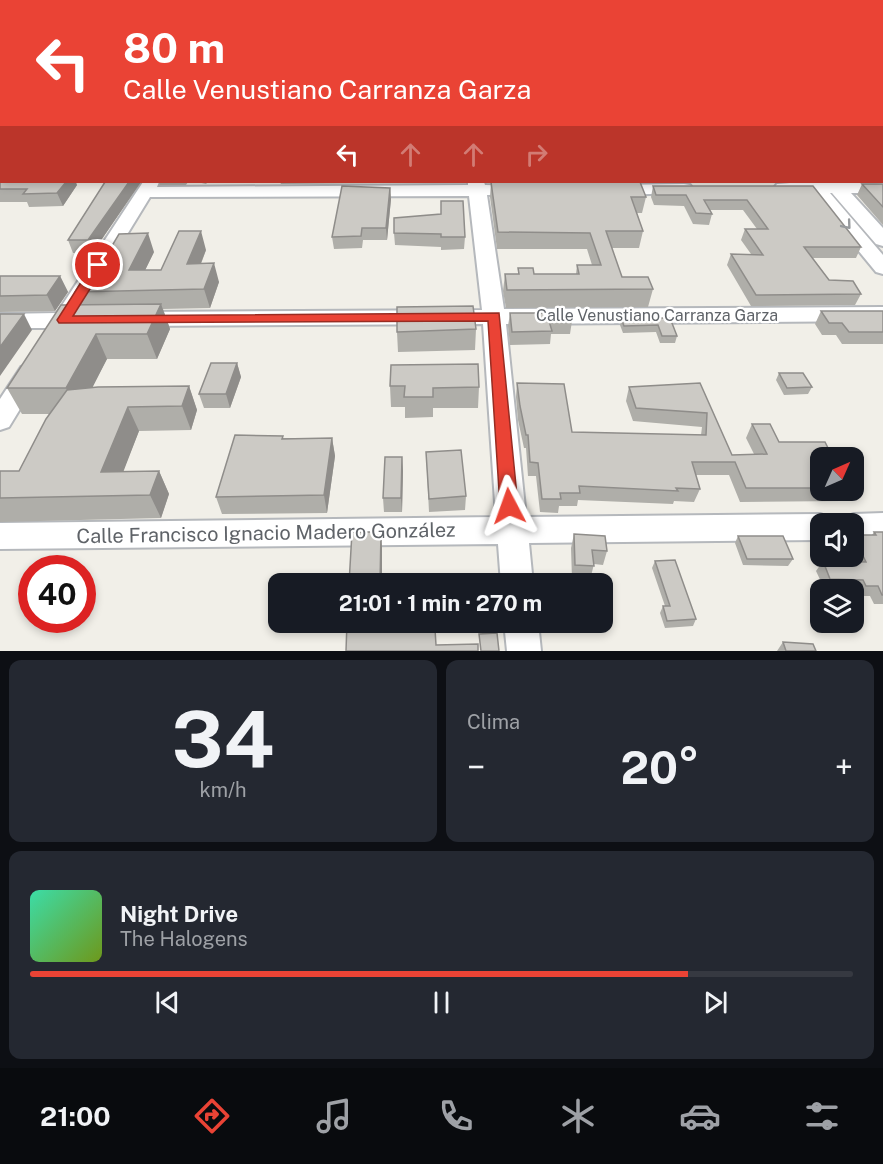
<!DOCTYPE html>
<html lang="es">
<meta charset="utf-8">
<style>
body{margin:0;font-family:"Public Sans",sans-serif;background:#242831;color:#f1f3f6;height:100vh;display:flex;flex-direction:column;font-size:22px;white-space:nowrap}
*{box-sizing:border-box;margin:0}
p{font-size:20px;color:#9ea1a6}
.icon{flex:none;width:33px;height:33px;fill:none;stroke:currentColor;stroke-width:2;stroke-linecap:round;stroke-linejoin:round}
.map{position:relative;height:651px;overflow:hidden}
.details{display:flex;flex-direction:column;gap:9px;padding:9px;background:#0d0f14;flex:1}
.details>*{flex:none}
.guide{position:absolute;left:0px;top:0px;width:884px;height:183px;box-shadow:0 3px 9px #0003;background:#ea4335;color:#fff;overflow:hidden}
.needle{width:39px;rotate:45deg}
.buttons{position:absolute;left:810px;top:447px;display:grid;gap:12px}
.buttons a{display:grid;place-items:center;width:54px;height:54px;border-radius:12px;background:#171b24;box-shadow:0 3px 9px #0003;font-size:30px}
.speed{position:absolute;left:18px;top:555px;display:flex;gap:12px;font-size:30px;font-weight:700;text-align:center}
.speed>*{display:grid;place-content:center;width:78px;height:78px;border-radius:50%;background:#171b24;box-shadow:0 3px 9px #0003;line-height:1}
.speed .limit{border:9px solid #d22;background:#fff;color:#111}
.pin{position:absolute;display:grid;place-items:center;width:51px;height:51px;color:#fff;margin:-26px;border:3px solid #fff;border-radius:50%;box-shadow:0 2px 6px #0007}
.me{position:absolute;width:66px;margin:-33px;rotate:356deg;stroke-linejoin:round;filter:drop-shadow(0 0 4px #0008)}
.turn{display:flex;align-items:center;gap:21px;height:126px;padding:0 24px;font-size:27px}
.turn .icon{width:78px;height:78px;stroke-width:2.5}
.turn b{display:block;font-size:42px;line-height:51px}
.lanes{display:flex;align-items:center;height:57px;padding:0 24px;background:#0003;justify-content:center;gap:30px;direction:ltr}
.lanes .off{opacity:.35}
.big{font-size:45px;font-weight:700;line-height:1.1}
.details .tile{flex:1;display:flex;flex-direction:column;justify-content:center;gap:9px;min-width:0;padding:0 21px;border-radius:12px;background:#242831}
.details .dial{align-items:center;gap:0}
.dial b{font-size:78px;line-height:1}
.song{display:flex;align-items:center;gap:18px}
.cover{width:72px;height:72px;border-radius:9px;background:linear-gradient(135deg,hsl(160 70% 55%),hsl(80 70% 35%))}
.played{height:6px;border-radius:3px;background:linear-gradient(90deg,#ea4335 80%,#363941 80%)}
.keys{display:flex;justify-content:space-around;direction:ltr}
.heat{display:flex;justify-content:space-between;align-items:center;font-size:33px;direction:ltr}
.details .tiles{flex:1;display:grid;gap:9px;grid-template-columns:1fr 1fr}
.tile:last-child{grid-column:span 2}
.trip{position:absolute;left:268px;top:573px;width:345px;height:60px;border-radius:12px;background:#171b24;box-shadow:0 3px 9px #0003;font-weight:700;line-height:60px;text-align:center}
.dock{display:flex;height:96px;justify-content:space-around;align-items:center;background:#090b0e;color:#9ea1a6}
.dock .icon{width:42px;height:42px}
.dock .active{color:#ea4335}
.dock b{font-size:27px;color:#f1f3f6}
.map>svg:first-child{display:block}
</style>
<div class="map">
<svg width="883" height="651" viewBox="0 0 883 651">
<rect width="100%" height="100%" fill="#f1efe8"/>
<g fill="none" stroke-linecap="round" stroke-linejoin="round">
<!-- river -->
<path fill="#aadaff" fill-rule="evenodd" d="M842 0H858L859 2H843Z
M882 16H883V26H882Z"/>
<!-- minor casing -->
<g stroke="#b5b8bc" stroke-width="4">
<path id="minor" d="M325 0H335V2H325Z
M0 48H2V56H0Z
M882 106H883V114H882Z
M0 156H2V166H0Z
M143 182H159L157 187 468 185V182H484L485 185 528 186 531 190 528 194 487 195 504 309 883 307V321L506 324 526 517 820 514 831 518 833 524H820V540L529 543 533 584H501L498 544 0 549V523L496 517 483 324 136 326 128 324 125 319 128 314 136 312 482 310 469 196 150 197 79 313 90 315 93 320 90 325 70 327 65 335 57 337 49 335 46 330 47 328H0V314L57 313Z
M803 182 883 183V193H851L883 228V246L876 244 832 193H830L883 255V274L876 272 811 193 777 192 774 188 777 184Z
M684 184 690 185 693 189 690 193 612 195 606 194 603 190 606 186 612 185Z
M30 364 39 367 42 373 9 427 0 430V399L21 367Z
M883 513V539L854 540V524H841L843 518 854 514Z
M504 622H538L541 651H507Z"/>
</g>
<!-- minor -->
<use href="#minor" fill="#fff" fill-rule="evenodd"/>
</g>
<!-- wall -->
<path fill="#afaea9" d="M882 113H883V157L882 156Z
M0 163 2 182 77 185 63 206 29 207 27 202H0Z
M105 182H141L93 252 73 253 68 240Z
M159 182H188L186 185H160Z
M197 182H208L206 184Z
M280 182H381L380 183 281 184Z
M491 182 646 197 642 213H637L643 231 639 248H612L622 277 653 289 648 307 506 308 503 291 505 274H518V268L534 274H576L577 265H592L587 249H497L490 197Z
M862 184H883V225L857 195Z
M653 186H813L861 247 856 258H813L829 280 861 294 855 305 751 306 727 265 731 254H751L741 240 745 229H757L743 210H710L712 214 709 225 693 224 684 206 654 205 651 197Z
M390 188 391 199 387 240H363L362 248 334 249 332 237Z
M441 214 465 237 464 249 441 250V247L395 245 394 233Z
M206 250 201 264 219 282 210 308 163 309 170 329 157 359H107L92 387 189 386 197 410 191 430 139 431 123 471H159L169 494 161 518 0 522V471H19L50 414H22L7 388 81 305 75 292 97 271 154 252 145 270H161Z
M0 276H60L68 292 55 311 0 312Z
M821 311H883V344H842L836 335H822L815 324Z
M510 313 572 321 570 334H551L550 344 510 345 508 326Z
M621 318H670L677 336 675 343H660L656 332 623 333 620 325Z
M476 329 475 350 398 352 397 332Z
M237 363 241 377 230 408H204L199 394Z
M779 373 812 387 808 394 784 395 776 380Z
M517 383 572 432 701 435 702 427 633 421 626 401 629 387 700 383 732 455 754 454 746 438 752 424 779 442 820 458V490H848L841 501 740 502 729 475H696L700 489 694 502 674 501 673 504 578 500 577 506H559L558 513 540 512 536 476H528L526 448H524L518 420 516 397Z
M390 386 479 387 478 408H433V417L405 418V407H391Z
M283 438H332L335 456 327 513 222 514 216 497Z
M426 452 466 496 465 510 429 512Z
M402 457 403 471 402 512H384L383 498Z
M874 532H883V604H874L870 596H858L855 589 824 588 816 571 823 561 854 562 851 556H854V535H872Z
M574 534 607 551 603 565 594 564 590 580 572 579 571 548Z
M738 536 793 559 788 566 743 565 735 543Z
M655 561 696 619 693 626 665 628 660 613 663 606H665L652 568Z
M783 642 816 651H777Z"/>
<!-- shaded-wall -->
<path fill="#8f8d8a" d="M66 182H76L77 185 63 206 57 193Z
M129 182H141L93 252 88 240Z
M390 188 391 199 387 240 386 228Z
M201 231 206 250 193 283 187 264Z
M148 233 154 252 136 289 129 270Z
M214 263 219 282 210 308 204 289Z
M60 276 68 292 55 311 47 295Z
M161 304 170 329 157 359 147 334Z
M24 314 32 330 0 376V347Z
M96 334 107 359 79 414 66 388Z
M237 363 241 377 230 408 226 394Z
M189 386 197 410 191 430 182 406Z
M128 407 139 431 114 496 101 472Z
M332 438 335 456 327 513 324 495Z
M402 457 403 471 402 512 401 498Z
M159 471 169 494 161 518 150 495Z
M381 532 382 547V584H380Z
M379 622H381L380 646 379 632Z"/>
<!-- building -->
<path fill="#cccac5" stroke="#8f8d8a" stroke-width="1.5" d="M293 0H317V2H293Z
M882 48 883 49V60L882 62Z
M882 113H883V140H882Z
M0 163H2V182H66L57 193 23 194 27 189H0Z
M105 182H129L88 240H68Z
M491 182H640L646 197H631L643 231H606L622 277H648L653 289 507 290 505 274H519L518 268H533L534 274H579L577 265H601L590 233 498 232Z
M862 184H883V207Z
M342 186 390 188 386 228H362L361 236 332 237Z
M653 186H813L861 247H804L829 280 853 281 861 294 756 295 731 254 763 255 745 229H768L747 200H704L712 214 696 213 686 195H656Z
M441 201H463L465 237H441V234L394 233V218L441 214Z
M179 231H201L187 264 214 263 204 289 75 292 88 271H97L119 234 148 233 129 270H161Z
M0 276H60L47 295 0 296Z
M161 304 147 334H96L66 388H7L61 305Z
M473 306 476 329 397 332V307Z
M821 311H883V332H849L842 323H829Z
M510 313H571L572 321H549L552 331 512 332Z
M0 314H24L0 347Z
M621 318H670L677 336H662L658 325 624 326Z
M211 363H237L226 394H199Z
M478 364 479 387 433 388V397H404L405 386H390L391 365Z
M779 373H803L812 387 787 388Z
M517 383 564 384 572 432 706 435 707 413 636 408 629 387 700 383 732 455 767 454 752 424H770L779 442H825L833 458H820V488H746L735 462H692L700 489 676 488 678 491 579 486 580 493H560L561 499H542L538 463 530 462 528 435H526L520 406Z
M189 386 182 406 128 407 101 472 159 471 150 495 0 498V471H19L46 419 67 390 98 387Z
M235 435 283 436 282 439 332 438 324 495 216 497Z
M461 450 466 496 429 499 426 452Z
M385 457H402L401 498H383Z
M352 532H381L380 584H349Z
M874 532H883V595H882L878 586H866L863 580 830 579 823 561 866 562 854 538V535H876Z
M574 534 605 536 607 551 592 550 594 566 575 565Z
M738 536H783L793 559H747Z
M675 560 696 619 667 621 663 606H670L655 561Z
M347 622H379V632L435 629 436 645 478 644V651H346Z
M497 633 499 651H481L479 634Z
M783 642 813 644 816 651H786Z"/>
<!-- one-way arrows -->
<defs><path id="oneway-chevron" d="M-2-3.5L2.5 0L-2 3.5" fill="none" stroke-width="1.6" stroke-linecap="round" stroke-linejoin="round" transform="scale(1.5)"/></defs>
<use stroke="#979a9d" href="#oneway-chevron" transform="translate(847 225) rotate(50)"/>
<!-- route -->
<path fill="#ea4335" stroke="#982c22" stroke-width="1.5" d="M98 261 105 265 73 316 499 313 518 506 515 511 509 513 503 511 500 506 488 321 59 323 57 320 59 317 94 262Z"/>
<g text-anchor="middle" stroke-width="4.5" stroke-linejoin="round" paint-order="stroke">
<!-- street labels -->
<g font-size="16" fill="#5f6368" stroke="#fff">
<text x="657" y="321">Calle Venustiano Carranza Garza</text>
</g>
<!-- near-street labels -->
<g font-size="20" fill="#5f6368" stroke="#fff">
<text transform="translate(266 533) rotate(-1)" y="7">Calle Francisco Ignacio Madero González</text>
</g>
</g>
</svg>
<div class="buttons">
<a><svg class="needle" viewBox="-14 -14 28 28"><path d="M0-13l5 13h-10z" fill="#e53935"/><path d="M0 13l5-13h-10z" fill="#9ea1a6"/></svg></a>
<a><svg class="icon" aria-label="sound" viewBox="0 0 24 24"><path d="M4 9h4l5-4v14l-5-4H4zM17 9q2 3 0 6"/></svg></a>
<a><svg class="icon" aria-label="layers" viewBox="0 0 24 24"><path d="M12 4l9 5-9 5-9-5zM3 14l9 5 9-5"/></svg></a>
</div>
<div class="speed"><div class="limit">40</div></div>
<div class="pin" style="left:98px;top:265px;background:#d93025"><svg class="icon" aria-label="arrive" viewBox="0 0 24 24"><path d="M6 21V4h12l-3 4 3 4H6"/></svg></div>
<svg class="me" style="left:509px;top:506px" viewBox="-20 -20 40 40"><path d="M0-17L14 15 0 8-14 15z" fill="#ea4335" stroke="#fff" stroke-width="4"/></svg>
<div class="trip">21:01 · 1 min · 270 m</div>
<div class="guide">
<div class="turn"><svg class="icon" aria-label="left" viewBox="0 0 24 24"><path d="M17 20v-9H6M10 6l-5 5 5 5"/></svg><div><b>80 m</b>Calle Venustiano Carranza Garza</div></div>
<div class="lanes"><svg class="icon" aria-label="left" viewBox="0 0 24 24"><path d="M17 20v-9H6M10 6l-5 5 5 5"/></svg><svg class="icon off" aria-label="ahead" viewBox="0 0 24 24"><path d="M12 20V5M6 11l6-6 6 6"/></svg><svg class="icon off" aria-label="ahead" viewBox="0 0 24 24"><path d="M12 20V5M6 11l6-6 6 6"/></svg><svg class="icon off" aria-label="right" viewBox="0 0 24 24"><path d="M7 20v-9h11M14 6l5 5-5 5"/></svg></div>
</div>
</div>
<section class="details">
<div class="tiles">
<div class="tile dial"><b>34</b><p>km/h</p></div>
<div class="tile"><p>Clima</p>
<div class="heat"><a>−</a><b class="big">20°</b><a>+</a></div>
</div>
<div class="tile">
<div class="song"><i class="cover"></i><div><b>Night Drive</b><p>The Halogens</p></div></div>
<div class="played"></div>
<div class="keys"><svg class="icon" aria-label="previous" viewBox="0 0 24 24"><path d="M18 5L8 12l10 7zM5 5v14"/></svg><svg class="icon" aria-label="pause" viewBox="0 0 24 24"><path d="M8 5v14M16 5v14"/></svg><svg class="icon" aria-label="next" viewBox="0 0 24 24"><path d="M6 5l10 7-10 7zM19 5v14"/></svg></div>
</div>
</div>
</section>
<nav class="dock">
<b>21:00</b>
<svg class="icon active" aria-label="directions" viewBox="0 0 24 24"><path d="M12 3l9 9-9 9-9-9zM9 14v-3h6M13 9l2 2-2 2"/></svg>
<svg class="icon" aria-label="music" viewBox="0 0 24 24"><path d="M9 18V5l10-2v13"/><circle cx="6" cy="18" r="3"/><circle cx="16" cy="16" r="3"/></svg>
<svg class="icon" aria-label="phone" viewBox="0 0 24 24"><path d="M5 4h4l2 5-3 2q2 4 5 5l2-3 5 2v4C11 20 4 13 5 4z"/></svg>
<svg class="icon" aria-label="climate" viewBox="0 0 24 24"><path d="M12 3v18M4 7l16 10M4 17L20 7"/></svg>
<svg class="icon" aria-label="car" viewBox="0 0 24 24"><path d="M5 17H2v-5l4-1 3-4h7l3 4 3 1v5h-3M9 17h6M6 11h13"/><circle cx="7" cy="17" r="2"/><circle cx="17" cy="17" r="2"/></svg>
<svg class="icon" aria-label="filters" viewBox="0 0 24 24"><path d="M4 7h16M4 17h16"/><circle cx="9" cy="7" r="2"/><circle cx="15" cy="17" r="2"/></svg>
</nav>
